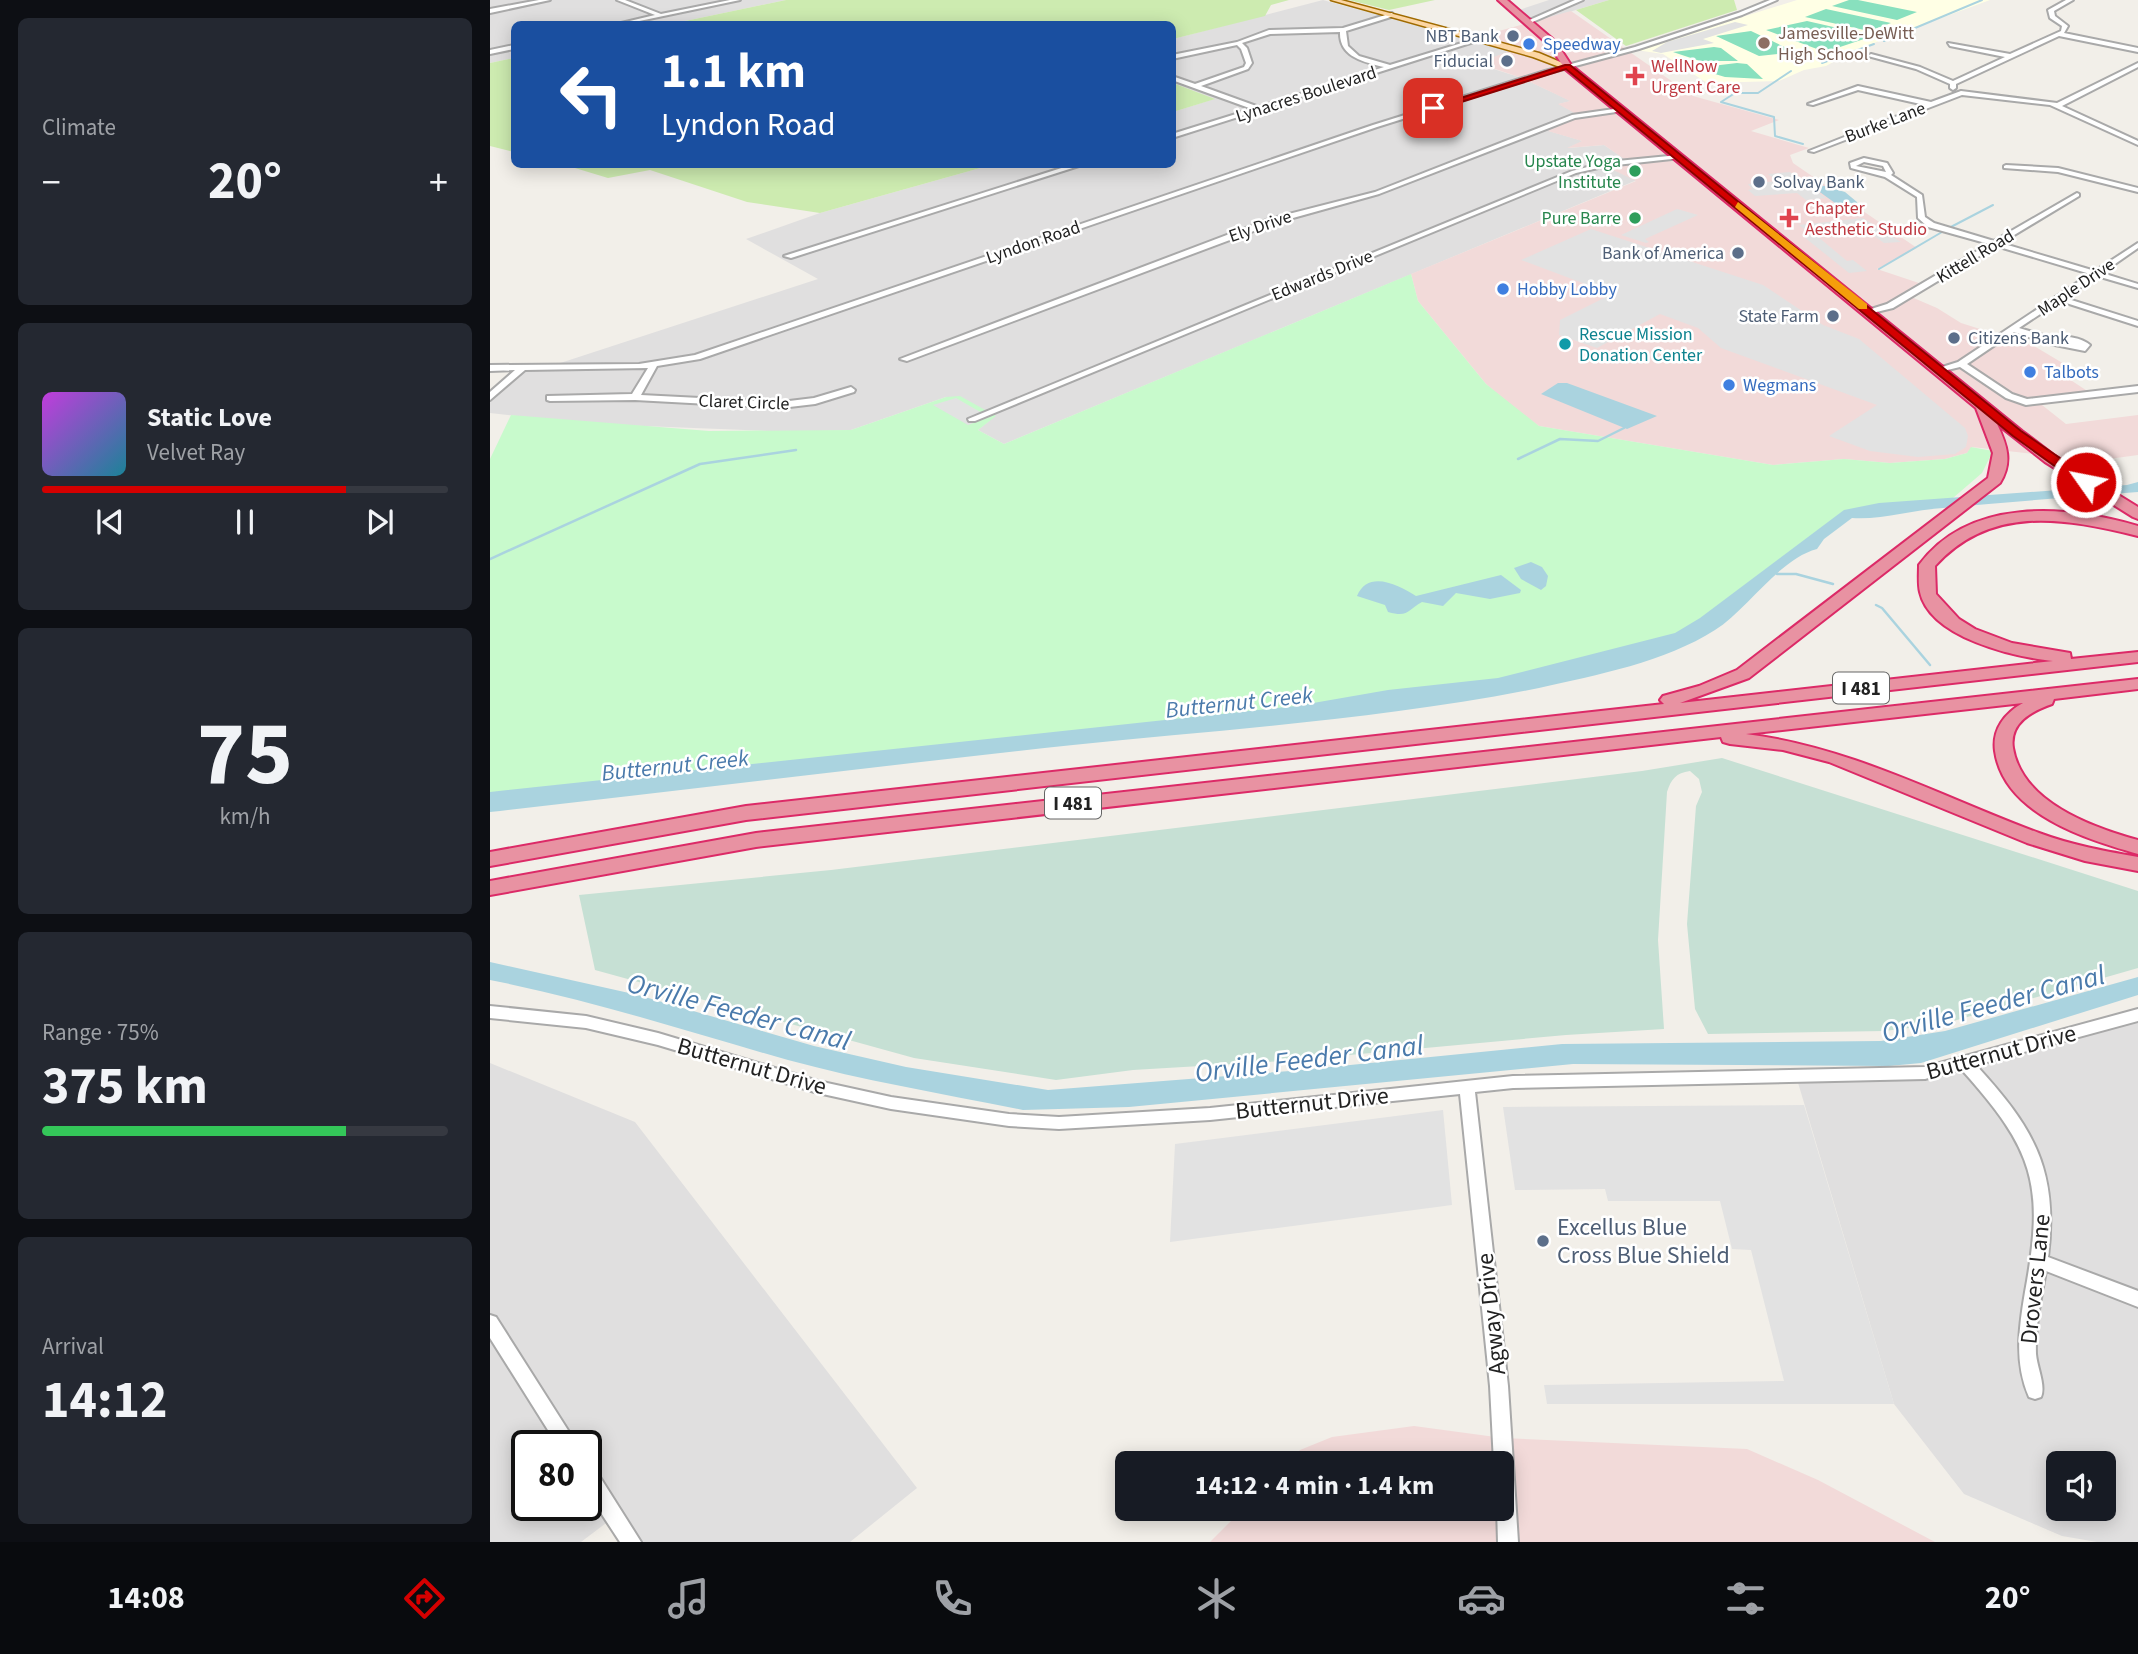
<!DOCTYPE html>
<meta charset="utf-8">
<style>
body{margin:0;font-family:"Source Sans 3",sans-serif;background:#242831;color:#f1f3f6;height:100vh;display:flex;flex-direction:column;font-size:26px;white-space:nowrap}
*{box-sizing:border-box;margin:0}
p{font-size:23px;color:#9ea1a6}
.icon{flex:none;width:38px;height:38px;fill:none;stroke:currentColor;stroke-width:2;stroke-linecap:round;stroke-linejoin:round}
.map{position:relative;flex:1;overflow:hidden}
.side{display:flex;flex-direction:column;gap:18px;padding:18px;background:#0d0f14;width:490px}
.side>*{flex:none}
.hud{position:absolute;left:21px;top:21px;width:665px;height:147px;border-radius:10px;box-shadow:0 4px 18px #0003;background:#1a4fa0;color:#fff;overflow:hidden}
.buttons{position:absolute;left:1556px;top:1451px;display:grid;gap:14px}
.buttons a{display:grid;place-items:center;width:70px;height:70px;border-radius:10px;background:#171b24;box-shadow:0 4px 18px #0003;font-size:35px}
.speed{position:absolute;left:21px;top:1430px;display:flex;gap:14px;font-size:35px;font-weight:700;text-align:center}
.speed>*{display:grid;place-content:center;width:91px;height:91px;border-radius:50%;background:#171b24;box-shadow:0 4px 18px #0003;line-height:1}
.speed .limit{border:4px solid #111;border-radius:10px;background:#fff;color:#111}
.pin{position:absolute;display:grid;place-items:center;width:60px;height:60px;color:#fff;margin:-30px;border-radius:14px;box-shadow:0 4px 10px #0006}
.me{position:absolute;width:77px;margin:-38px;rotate:303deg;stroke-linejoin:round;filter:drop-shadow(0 0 5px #0008)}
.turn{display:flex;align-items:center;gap:24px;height:147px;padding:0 35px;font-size:32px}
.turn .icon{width:91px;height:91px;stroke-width:2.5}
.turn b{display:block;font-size:49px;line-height:60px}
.big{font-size:52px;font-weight:700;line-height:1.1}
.side .card{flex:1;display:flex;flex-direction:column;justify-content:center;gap:10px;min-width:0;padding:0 24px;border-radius:10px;background:#242831}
.side .dial{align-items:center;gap:0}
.dial b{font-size:91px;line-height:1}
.song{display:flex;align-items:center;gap:21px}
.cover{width:84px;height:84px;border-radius:10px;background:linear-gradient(135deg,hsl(290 70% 55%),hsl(190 70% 35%))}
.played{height:7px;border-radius:4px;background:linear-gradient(90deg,#d40000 75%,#363941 75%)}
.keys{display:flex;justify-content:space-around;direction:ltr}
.heat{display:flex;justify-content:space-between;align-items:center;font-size:38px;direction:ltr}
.charge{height:10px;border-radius:5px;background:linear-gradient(90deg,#34c759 75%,#363941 0)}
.trip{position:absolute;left:625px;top:1451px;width:399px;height:70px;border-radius:10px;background:#171b24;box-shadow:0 4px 18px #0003;font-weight:700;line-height:70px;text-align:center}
.dock{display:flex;height:112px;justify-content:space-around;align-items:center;background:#090b0e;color:#9ea1a6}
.dock .icon{width:49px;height:49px}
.dock .on{color:#d40000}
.dock b{font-size:32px;color:#f1f3f6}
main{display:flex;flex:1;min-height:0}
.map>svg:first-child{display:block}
</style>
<main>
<section class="side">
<div class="card"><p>Climate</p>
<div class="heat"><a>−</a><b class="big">20°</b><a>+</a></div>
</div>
<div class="card">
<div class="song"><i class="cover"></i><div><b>Static Love</b><p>Velvet Ray</p></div></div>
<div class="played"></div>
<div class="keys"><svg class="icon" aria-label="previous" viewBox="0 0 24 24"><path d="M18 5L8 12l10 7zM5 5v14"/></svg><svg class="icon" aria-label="pause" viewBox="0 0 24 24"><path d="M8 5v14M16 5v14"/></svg><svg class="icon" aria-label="next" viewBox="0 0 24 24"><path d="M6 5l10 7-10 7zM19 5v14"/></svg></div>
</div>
<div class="card dial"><b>75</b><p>km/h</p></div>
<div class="card"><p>Range · 75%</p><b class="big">375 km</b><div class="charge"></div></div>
<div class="card"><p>Arrival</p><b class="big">14:12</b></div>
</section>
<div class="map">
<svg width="1648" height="1542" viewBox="0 0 1648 1542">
<rect width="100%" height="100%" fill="#f2efe9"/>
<!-- residential -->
<path fill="#e0dfdf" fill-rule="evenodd" d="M0 0H296L181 24H24V58L0 63Z
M833 0 1021 51 988 64 1032 78 1081 101 1069 104 1091 116 1059 131 1093 141 1078 148 1114 145 1141 163 1147 180 514 444 488 430 505 416 456 397 361 430 306 432 102 424 0 413V397L31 370 52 369 328 279 256 239 330 213 501 165 682 164 683 112 724 99 683 83V39Z
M1059 0H1119L1043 23 1029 10Z
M1648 1015V1542H1607L1572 1536 1474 1494 1404 1404 1306 1076H1410ZM1568 1463H1614V1508H1568Z
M0 1063 145 1122 427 1488 360 1542H141L124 1517 91 1542H0ZM37 1446H96V1505H37Z"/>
<!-- commercial -->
<path fill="#f2dad9" d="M1081 11 1203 96 1289 120 1261 131 1319 148 1300 155 1303 163 1427 248 1387 269 1429 283 1412 293 1447 308 1471 323 1544 346 1586 371 1588 375 1579 379 1602 394 1547 401 1576 424 1648 415V455L1604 461 1482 447 1477 453 1455 459 1400 463 1354 459 1283 465 1049 426 1026 410 996 384 928 301 921 274 1146 181 1115 166 1140 163 1114 145 1077 148 1092 141 1058 131 1090 116 1068 104 1080 101 1032 78 987 63 1020 51 980 39Z
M924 1426 1013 1438 1257 1449 1328 1480 1445 1542H720L753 1509 1012 1508V1463H797L810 1450 842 1437Z"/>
<!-- education -->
<path fill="#ffffe5" d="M1307 0H1500L1365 50 1336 66 1314 70 1289 81 1217 83 1173 54 1146 50Z"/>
<!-- grass -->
<path fill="#cdebb0" d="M296 0H799L781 5 775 16 683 39 682 24H181Z
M859 0H945L899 10Z
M1119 0H1244L1247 10 1136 46 1086 10Z
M24 58V152L0 146V63Z
M682 83H683L725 99 683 112Z
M75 165H501L330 213 257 202 160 170 118 178Z"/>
<!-- wetland -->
<path fill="#c6e0d4" d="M1232 758 1648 891V968L1453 1024 1394 1031 1218 1034 1205 1009 1197 924 1206 806 1212 792 1209 779 1200 771C1186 773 1181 779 1177 792L1168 940 1174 1029 1076 1035 794 1061 643 1070 566 1080 424 1058 105 970 89 895 341 870 1152 771Z"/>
<!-- park -->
<path fill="#c8facc" d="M921 274 928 301 996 384 1049 426 1283 465 1354 459 1400 463 1455 459 1477 453 1481 447 1503 451 1492 473 1456 504 1352 518 1196 635 1043 680 0 803V459L21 415 219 431 361 430 456 397 470 396 506 416 488 430 514 444Z"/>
<!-- pitch -->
<path fill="#88e0be" d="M1359 0H1368L1427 12 1407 20 1342 6Z
M1336 9 1401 23 1379 31 1315 17Z
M1317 21 1383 36 1335 52 1276 30Z
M1261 31 1305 52 1269 56 1226 36Z
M1224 47 1231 48 1248 61H1210L1183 52Z
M1247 63 1257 64 1273 79 1235 77 1205 68Z"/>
<!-- parking -->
<path fill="#e2e2e2" d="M1245 22 1258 25 1213 39 1224 43 1171 53 1162 51 1177 42Z
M1300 172 1336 198 1316 200 1307 193 1265 196 1258 190 1262 189 1258 184 1287 181 1278 174Z
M1187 209 1208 215 1155 239 1159 242 1156 243 1131 235Z
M1373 218 1411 242 1394 243 1377 231 1327 236 1357 261 1363 260 1377 271 1359 273 1314 237 1322 235 1309 225Z
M1101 229 1273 285 1333 325 1369 339 1475 428 1478 436 1476 447 1465 454 1428 457 1380 451 1339 436 1387 405 1231 348 1208 328 1170 314 1107 348 1069 335 1070 320 1122 294 1031 260Z
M466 398 499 417 478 425 443 405Z
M1314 1105 1404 1404H1057L1054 1385 1294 1381 1261 1250 1242 1249 1230 1201H1118L1115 1189 1025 1190 1013 1107Z
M953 1110 962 1205 680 1242 685 1144Z"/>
<!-- water -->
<path fill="#aad3df" d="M1313 180 1355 192 1367 202 1369 211 1359 213Z
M1068 383H1077L1167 416 1137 429 1051 394Z
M1648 482V492C1583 497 1518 502 1453 508 1423 510 1391 520 1362 518L1334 539 1327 549C1289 559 1258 609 1225 630 1175 662 1107 675 1049 688 896 719 738 729 583 745 389 766 194 790 0 812V792L806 706 898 690 1008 678 1185 633 1210 618 1354 510 1389 503 1637 485Z
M1041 562 1052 567 1058 576 1056 586 1051 590 1031 579 1024 568Z
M1011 575 1031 590 1030 593 1000 599 966 593 953 606 932 602C917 610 919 618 898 612L895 605 867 596C878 569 909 585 926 596Z
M0 962 148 995 324 1046 416 1067 558 1090 800 1071 1072 1044 1391 1041 1455 1031 1648 977V995L1431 1063 1399 1066 1083 1064 639 1107 533 1110C454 1094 375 1081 298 1060 199 1032 102 1000 0 980Z"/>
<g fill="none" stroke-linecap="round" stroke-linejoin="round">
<!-- stream-far1 -->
<path stroke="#aad3df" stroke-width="2" d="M1394 41 1492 0
M1332 63 1384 44
M1301 71 1268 93H1245L1231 102 1284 117 1285 136 1313 144
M1457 229 1503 205
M1389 269 1452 232"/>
<!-- stream -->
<path stroke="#aad3df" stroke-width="2.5" d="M1028 459 1070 439 1108 441 1134 428
M0 559 210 464 306 450
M1287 574H1306L1343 584
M1386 605 1392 608 1440 665"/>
<!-- minor casing -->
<g stroke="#a9a9a9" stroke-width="4">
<path id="minor" d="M49 0H60L0 13V9Z
M127 0H135L171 14 240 0H250L135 24H127L165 15Z
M1085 0H1093L1038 24 1035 22Z
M1280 0H1287L1252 15 1149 49 1059 73 887 127 210 359 167 366 151 395 291 402 324 398 361 387 365 390 364 392 325 404 291 408 145 400 60 401 57 400V396L142 394 158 368 35 370 0 400V392L25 370 0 371V365L149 364 205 355 883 125 1055 71 1145 47 1248 13Z
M1576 0H1583L1564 11 1565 16 1578 26 1574 33 1648 48V52L1569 36 1466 84V88L1463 90 1460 88V84L1426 69 1378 56 1381 54 1430 67 1463 81 1515 57 1460 46 1458 43 1520 54 1571 31 1572 26 1560 18 1558 10Z
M902 13 904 16 856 31 858 46 869 56 900 65 988 38 993 39 682 138V134L762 109 682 80V76L705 84 754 67 756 63 751 49 747 45 682 59V55L747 42 779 30 853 28ZM850 32C849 57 874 62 894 67L769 107 711 86 758 69 762 63 757 48 752 43 780 34Z
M24 45V49L0 54V50Z
M1648 63V67L1572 106 1648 141V145L1560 105 1472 95 1324 152 1319 151 1435 105 1368 90 1323 105 1318 104 1368 86 1441 102 1471 91 1567 103Z
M1131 108 1133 111 1085 118 889 194 785 223 417 361 410 359 779 219 885 192 1082 115Z
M1189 155 1191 156V158L1117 166 1086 173 485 421H479L478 419 1082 171 1117 162Z
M1374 158 1397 163 1403 173 1401 175 1432 195 1435 217 1444 223 1504 241 1587 193 1589 194V196L1511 243 1605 271 1648 243V248L1612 273 1648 284V288L1607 276 1575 298 1648 321V326L1570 301 1529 328 1563 338C1574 335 1591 337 1600 345L1595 351 1560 344 1524 332 1477 364 1522 394 1537 399 1648 386V392L1536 405 1516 398 1470 367 1449 372V368L1468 362 1600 274 1506 246 1403 308 1378 314V310L1397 304 1499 244 1438 227 1428 218 1427 197 1395 177 1361 168 1360 163ZM1374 162 1393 166 1396 172 1366 166Z
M584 164H595L301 258 294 256Z
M1516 165 1568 168 1648 188V192L1568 172 1514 168V166Z
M0 1006 96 1016 168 1033 328 1081 401 1097 519 1114 569 1117 720 1108 1023 1076 1435 1067 1648 1009V1021L1486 1065C1543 1127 1569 1170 1558 1257L1648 1291V1307L1556 1271C1551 1298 1545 1326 1546 1354 1547 1367 1556 1386 1551 1397L1545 1399 1539 1397C1524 1363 1529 1327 1535 1292 1555 1184 1544 1150 1471 1069L1435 1079 1023 1088 985 1092 1018 1386 1028 1542H1008L1007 1508H1012V1463H1004L1000 1386 970 1094 720 1120 569 1129 519 1126 401 1109 328 1093 168 1045 96 1028 0 1018Z
M0 1315 6 1317 88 1446H68L0 1338Z
M96 1464 103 1466 151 1542H130L96 1490Z"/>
</g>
<!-- major casing -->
<g stroke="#a06b00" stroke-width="3">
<path id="major" d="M841 0H851L1049 53 1082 67 1075 69 1043 57Z"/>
</g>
<!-- highway casing -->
<g stroke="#dc2a67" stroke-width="4">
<path id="highway" d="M1008 0H1017L1066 42 1081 65 1532 431 1565 456 1648 507V519L1643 517 1555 462 1507 424C1517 445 1523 462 1510 483L1259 678 1190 703 1563 661C1525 657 1440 638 1430 592 1428 584 1429 574 1429 565 1479 497 1576 505 1648 526V536C1575 518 1501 504 1445 566L1446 594 1469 619 1485 629 1522 643 1580 653 1581 659 1648 652V662L256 820 0 866V852L256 806 1174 704 1170 700 1173 696 1209 686 1247 670 1498 478 1503 453 1486 408 1075 69 1060 46Z
M1648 679V689L1564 699 1562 704C1542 711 1519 723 1523 748 1532 802 1601 827 1648 840V854C1596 839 1514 814 1505 751 1502 729 1515 713 1533 703L1256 734C1361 747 1452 797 1549 833 1581 845 1614 851 1648 857V871L1595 861 1537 843 1339 762 1293 750 1240 744 1233 742 1231 737 266 847 0 895V881L266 833Z"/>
</g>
<!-- minor -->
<use href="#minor" fill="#fff" fill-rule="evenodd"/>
<!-- major -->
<use href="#major" fill="#fcd6a4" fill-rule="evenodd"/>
<!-- highway -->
<use href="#highway" fill="#e892a2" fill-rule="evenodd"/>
</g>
<!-- route -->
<path fill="#d40000" stroke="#8a0000" stroke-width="2" d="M1075 65H1080L1531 431 1600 479V485H1591L1523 436 1076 69 946 110 939 108Z"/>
<!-- slow -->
<path fill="#f59e0b" d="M1248 202 1377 304V309H1369L1245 207Z"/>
<!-- markers -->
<g fill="#5c6f8a" stroke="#fff" stroke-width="2.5">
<circle cx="1023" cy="36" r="7"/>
<circle cx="1017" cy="61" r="7"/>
<circle cx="1269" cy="182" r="7"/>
<circle cx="1248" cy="253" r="7"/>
<circle cx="1343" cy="316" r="7"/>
<circle cx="1464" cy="338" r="7"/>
<circle cx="1053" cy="1241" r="7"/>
</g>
<circle fill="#8d6e63" stroke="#fff" stroke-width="2.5" cx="1274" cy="43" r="7"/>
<g fill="#3f7fe0" stroke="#fff" stroke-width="2.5">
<circle cx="1039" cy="44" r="7"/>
<circle cx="1013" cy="289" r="7"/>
<circle cx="1540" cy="372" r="7"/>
<circle cx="1239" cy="385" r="7"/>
</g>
<g fill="#e0444e" stroke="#fff" stroke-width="2.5">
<path d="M1141.5 65.5h7v7h7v7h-7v7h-7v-7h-7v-7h7z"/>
<path d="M1295.5 207.5h7v7h7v7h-7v7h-7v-7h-7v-7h7z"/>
</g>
<g fill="#2e9e5b" stroke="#fff" stroke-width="2.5">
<circle cx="1145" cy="171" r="7"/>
<circle cx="1145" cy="218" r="7"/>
</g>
<circle fill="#0f9aa8" stroke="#fff" stroke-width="2.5" cx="1075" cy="344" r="7"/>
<g text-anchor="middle" stroke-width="5" stroke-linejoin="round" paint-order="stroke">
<!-- far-education labels -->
<g font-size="18" fill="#785e54" stroke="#fff" text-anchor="start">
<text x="1288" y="39">Jamesville-DeWitt<tspan x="1288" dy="21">High School</tspan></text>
</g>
<!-- far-service labels -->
<g font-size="18" fill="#4e5e75" stroke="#fff" text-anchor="end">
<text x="1009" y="42">NBT Bank</text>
<text x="1003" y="67">Fiducial</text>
<text x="1283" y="188" text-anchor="start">Solvay Bank</text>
<text x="1234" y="259">Bank of America</text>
<text x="1329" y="322">State Farm</text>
<text x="1478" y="344" text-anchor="start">Citizens Bank</text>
</g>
<!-- far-shop labels -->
<g font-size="18" fill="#366cbe" stroke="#fff" text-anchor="start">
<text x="1053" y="50">Speedway</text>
<text x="1027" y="295">Hobby Lobby</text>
<text x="1554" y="378">Talbots</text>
<text x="1253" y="391">Wegmans</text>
</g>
<!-- far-health labels -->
<g font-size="18" fill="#be3a42" stroke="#fff" text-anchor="start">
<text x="1161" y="72">WellNow<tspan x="1161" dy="21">Urgent Care</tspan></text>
<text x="1315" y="214">Chapter<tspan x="1315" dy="21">Aesthetic Studio</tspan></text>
</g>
<!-- far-street labels -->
<g font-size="18" fill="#222" stroke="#fff">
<text transform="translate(816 94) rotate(-18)" y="6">Lynacres Boulevard</text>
<text transform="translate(1395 122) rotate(-21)" y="6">Burke Lane</text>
<text transform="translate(770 226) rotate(-19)" y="6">Ely Drive</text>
<text transform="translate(543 242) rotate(-19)" y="6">Lyndon Road</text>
<text transform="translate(1485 256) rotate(-31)" y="6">Kittell Road</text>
<text transform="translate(832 275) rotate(-22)" y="6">Edwards Drive</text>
<text transform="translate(1586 287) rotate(-34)" y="6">Maple Drive</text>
<text transform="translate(254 402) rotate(2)" y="6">Claret Circle</text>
</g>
<!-- far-leisure labels -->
<g font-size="18" fill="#27864d" stroke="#fff" text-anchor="end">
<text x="1131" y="167">Upstate Yoga<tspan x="1131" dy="21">Institute</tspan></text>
<text x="1131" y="224">Pure Barre</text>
</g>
<!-- far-culture labels -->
<g font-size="18" fill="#0d838f" stroke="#fff" text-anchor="start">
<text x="1089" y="340">Rescue Mission<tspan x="1089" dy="21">Donation Center</tspan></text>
</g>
<!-- shield labels -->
<g fill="#fff" stroke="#646464" stroke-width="2">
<rect x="1343" y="672.5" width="56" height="31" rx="5"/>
<rect x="555" y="787.5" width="56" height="31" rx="5"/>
</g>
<g font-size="19" font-weight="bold" fill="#222">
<text x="1371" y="695">I 481</text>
<text x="583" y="810">I 481</text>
</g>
<!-- water labels -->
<g font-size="23" font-style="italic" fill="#4a7aab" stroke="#fff">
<text transform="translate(749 702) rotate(-6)" y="8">Butternut Creek</text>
<text transform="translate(185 765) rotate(-6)" y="8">Butternut Creek</text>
</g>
<!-- near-street labels -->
<g font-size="24" fill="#222" stroke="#fff">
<text transform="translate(1511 1052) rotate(-15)" y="8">Butternut Drive</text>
<text transform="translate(262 1066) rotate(16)" y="8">Butternut Drive</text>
<text transform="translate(822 1103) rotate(-6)" y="8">Butternut Drive</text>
<text transform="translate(1545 1279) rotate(-84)" y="8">Drovers Lane</text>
<text transform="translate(1001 1314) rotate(-96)" y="8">Agway Drive</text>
</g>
<!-- near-service labels -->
<g font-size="24" fill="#4e5e75" stroke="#fff" text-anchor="start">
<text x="1067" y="1235">Excellus Blue<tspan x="1067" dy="28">Cross Blue Shield</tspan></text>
</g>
<!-- near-water labels -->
<g font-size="28" font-style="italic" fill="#4a7aab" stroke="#fff">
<text transform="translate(1503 1003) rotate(-15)" y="10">Orville Feeder Canal</text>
<text transform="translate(249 1011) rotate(15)" y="10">Orville Feeder Canal</text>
<text transform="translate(819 1058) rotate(-7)" y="10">Orville Feeder Canal</text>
</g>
</g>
</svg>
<div class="buttons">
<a><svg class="icon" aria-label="sound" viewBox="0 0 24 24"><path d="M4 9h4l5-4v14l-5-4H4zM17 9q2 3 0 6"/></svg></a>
</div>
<div class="speed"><div class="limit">80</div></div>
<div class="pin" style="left:943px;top:108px;background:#d93025"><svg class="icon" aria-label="arrive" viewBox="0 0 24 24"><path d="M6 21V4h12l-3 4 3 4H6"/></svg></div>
<svg class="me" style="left:1596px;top:482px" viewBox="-20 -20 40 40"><circle r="17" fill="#d40000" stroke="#fff" stroke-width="3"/><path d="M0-11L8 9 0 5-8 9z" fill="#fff"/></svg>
<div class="trip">14:12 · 4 min · 1.4 km</div>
<div class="hud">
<div class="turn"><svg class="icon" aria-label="left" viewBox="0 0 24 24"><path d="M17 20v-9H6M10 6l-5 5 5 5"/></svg><div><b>1.1 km</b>Lyndon Road</div></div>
</div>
</div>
</main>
<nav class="dock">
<b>14:08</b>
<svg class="icon on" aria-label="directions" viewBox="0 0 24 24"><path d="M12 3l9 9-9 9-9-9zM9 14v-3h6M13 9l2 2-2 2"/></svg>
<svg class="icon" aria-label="music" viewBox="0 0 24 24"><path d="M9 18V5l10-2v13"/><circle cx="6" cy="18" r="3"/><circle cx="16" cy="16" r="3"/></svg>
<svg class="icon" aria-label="phone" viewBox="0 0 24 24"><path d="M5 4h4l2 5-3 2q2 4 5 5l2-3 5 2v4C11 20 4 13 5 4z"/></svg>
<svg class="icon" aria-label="climate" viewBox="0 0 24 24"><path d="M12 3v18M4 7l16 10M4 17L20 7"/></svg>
<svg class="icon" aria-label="car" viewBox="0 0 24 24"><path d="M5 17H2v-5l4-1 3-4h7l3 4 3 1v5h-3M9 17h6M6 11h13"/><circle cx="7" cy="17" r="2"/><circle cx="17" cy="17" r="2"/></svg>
<svg class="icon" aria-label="filters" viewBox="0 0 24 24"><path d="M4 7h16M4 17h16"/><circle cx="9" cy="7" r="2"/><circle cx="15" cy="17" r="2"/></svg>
<b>20°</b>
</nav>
